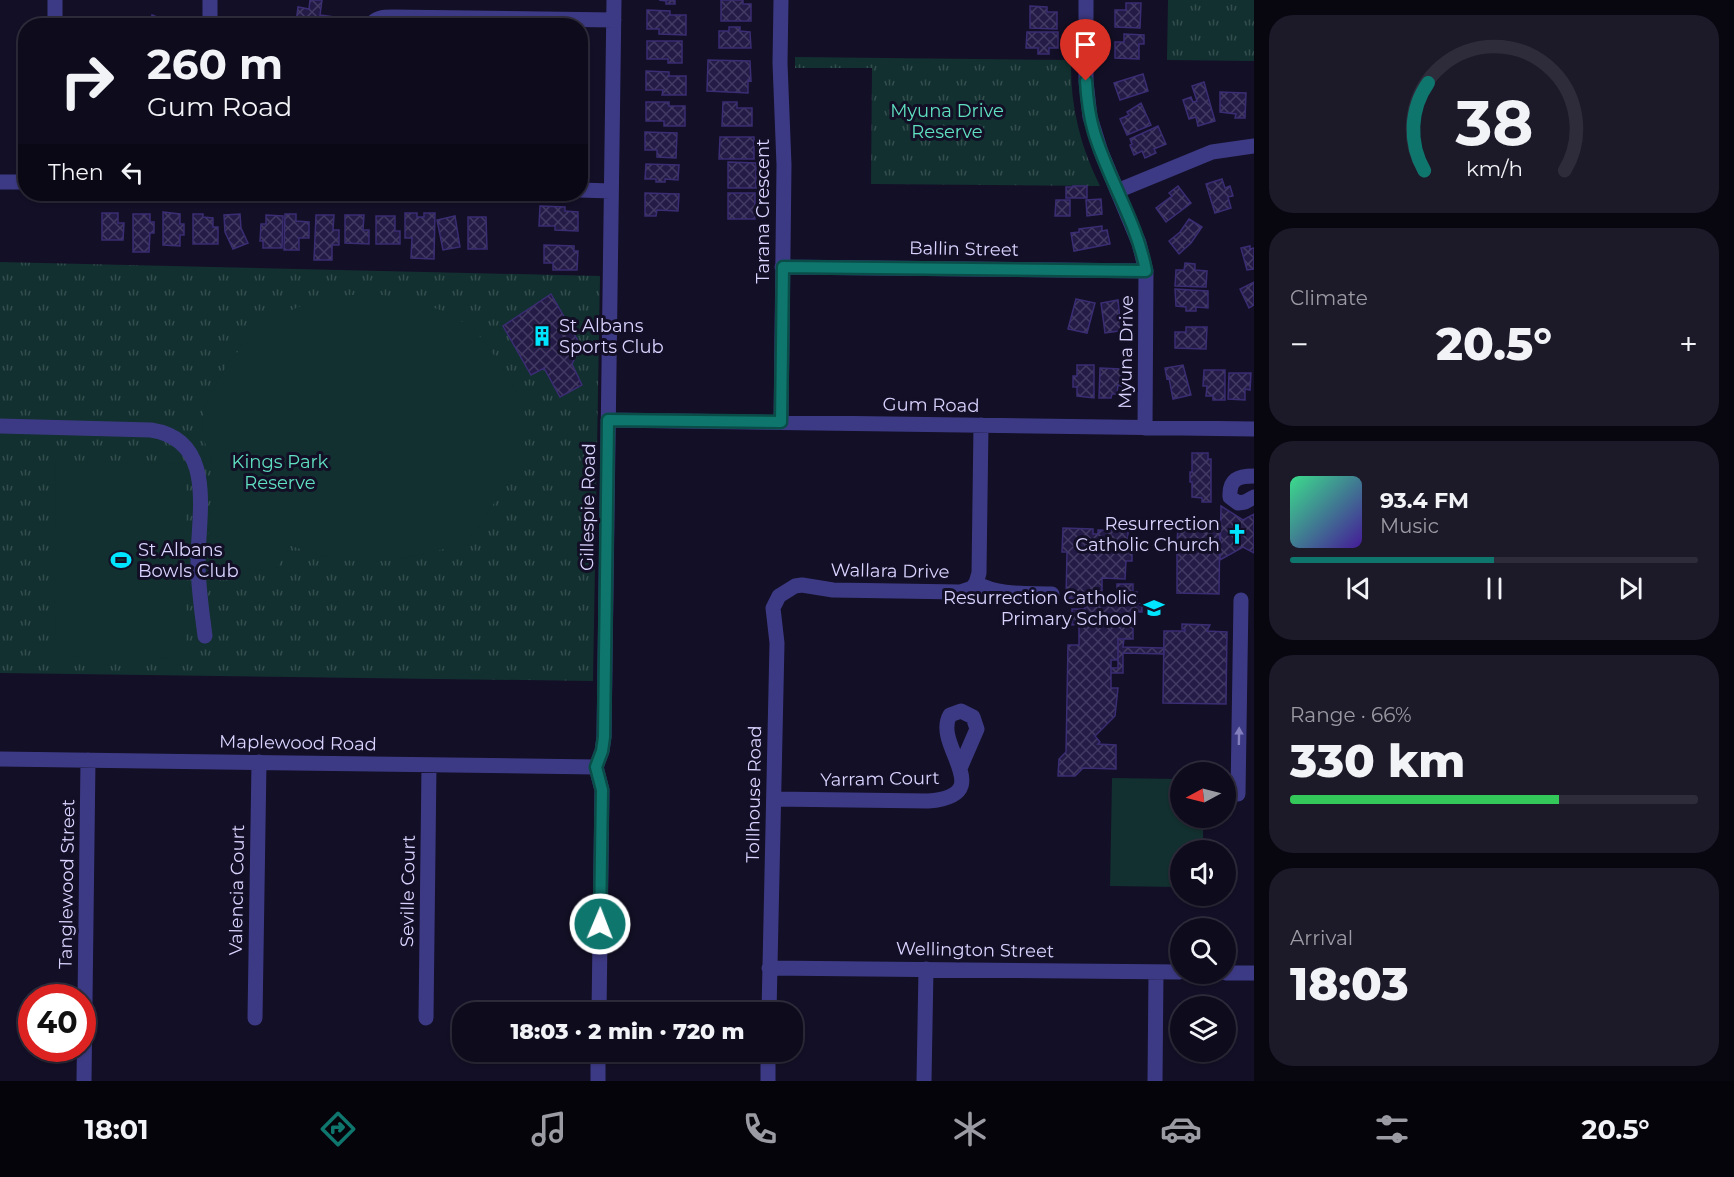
<!DOCTYPE html>
<meta charset="utf-8">
<style>
body{margin:0;font-family:Montserrat,sans-serif;background:#1c1929;color:#f1f3f6;height:100vh;display:flex;flex-direction:column;font-size:22px;white-space:nowrap}
*{box-sizing:border-box;margin:0}
p{font-size:20px;color:#9b9ba3}
.icon{flex:none;width:33px;height:33px;fill:none;stroke:currentColor;stroke-width:2;stroke-linecap:round;stroke-linejoin:round}
.map{position:relative;flex:1;overflow:hidden}
.panel{display:flex;flex-direction:column;gap:15px;padding:15px;background:#08060f;width:480px}
.panel>*{flex:none}
.guide{position:absolute;left:18px;top:18px;width:570px;height:183px;border-radius:24px;box-shadow:0 2px 4px #0004,0 0 0 2px #2e2b3b;background:#0e0b1c;color:#f1f3f6;overflow:hidden}
.needle{width:39px;rotate:263deg}
.tools{position:absolute;left:1170px;top:762px;display:grid;gap:12px}
.tools a{display:grid;place-items:center;width:66px;height:66px;border-radius:50%;background:#0e0b1c;box-shadow:0 2px 4px #0004,0 0 0 2px #2e2b3b;font-size:30px}
.speed{position:absolute;left:18px;top:984px;display:flex;gap:12px;font-size:30px;font-weight:700;text-align:center}
.speed>*{display:grid;place-content:center;width:78px;height:78px;border-radius:50%;background:#0e0b1c;box-shadow:0 2px 4px #0004,0 0 0 2px #2e2b3b;line-height:1}
.speed .limit{border:9px solid #d22;background:#fff;color:#111}
.pin{position:absolute;display:grid;place-items:center;width:51px;height:51px;color:#fff;margin:-62px -26px;border-radius:50% 50% 50% 0;rotate:-45deg;box-shadow:0 0 6px #0007}
.pin .icon{rotate:45deg}
.me{position:absolute;width:66px;margin:-33px;rotate:1deg;stroke-linejoin:round;filter:drop-shadow(0 0 4px #0008)}
.turn{display:flex;align-items:center;gap:21px;height:126px;padding:0 30px;font-size:27px}
.turn .icon{width:78px;height:78px;stroke-width:2.5}
.turn b{display:block;font-size:42px;line-height:51px}
.then{display:flex;align-items:center;height:57px;padding:0 30px;background:#0003;gap:12px;font-size:22px}
.big{font-size:45px;font-weight:800;line-height:1.1}
.panel .card{flex:1;display:flex;flex-direction:column;justify-content:center;gap:9px;min-width:0;padding:0 21px;border-radius:24px;background:#1c1929}
.panel .dial{align-items:center;gap:0}
.dial svg{height:156px;overflow:visible;fill:none;stroke:#2e2b3b;stroke-width:7;stroke-linecap:round;text-anchor:middle}
.dial text{fill:#f1f3f6;stroke:none}
.song{display:flex;align-items:center;gap:18px}
.cover{width:72px;height:72px;border-radius:9px;background:linear-gradient(135deg,hsl(150 70% 55%),hsl(260 70% 35%))}
.played{height:6px;border-radius:3px;background:linear-gradient(90deg,#0f766e 50%,#2e2b3b 50%)}
.keys{display:flex;justify-content:space-around;direction:ltr}
.heat{display:flex;justify-content:space-between;align-items:center;font-size:33px;direction:ltr}
.charge{height:9px;border-radius:4px;background:linear-gradient(90deg,#34c759 66%,#2e2b3b 0)}
.trip{position:absolute;left:452px;top:1002px;width:351px;height:60px;border-radius:24px;background:#0e0b1c;box-shadow:0 2px 4px #0004,0 0 0 2px #2e2b3b;font-weight:800;line-height:60px;text-align:center}
.menu{display:flex;height:96px;justify-content:space-around;align-items:center;background:#06040b;color:#9b9ba3}
.menu .icon{width:42px;height:42px}
.menu .selected{color:#0f766e}
.menu b{font-size:27px;color:#f1f3f6}
main{display:flex;flex:1;min-height:0}
.map>svg:first-child{display:block}
</style>
<main>
<div class="map">
<svg width="1254" height="1081" viewBox="0 0 1254 1081">
<defs>
<pattern id="park-tufts" width="24" height="20" patternUnits="userSpaceOnUse" patternTransform="scale(1.5)"><rect width="24" height="20" fill="#12302f"/><path d="M3 7l-1-3M5 7V3M7 7l1-3M15 17l-1-3M17 17v-4M19 17l1-3" fill="none" stroke="#344d4e"/></pattern>
<pattern id="building-cross-hatch" width="8" height="8" patternUnits="userSpaceOnUse" patternTransform="scale(1.5)"><rect width="8" height="8" fill="#241b47"/><path d="M0 0l8 8M0 8l8-8" fill="none" stroke="#433b63"/></pattern>
</defs>
<rect width="100%" height="100%" fill="#130f26"/>
<!-- park -->
<path fill="url(#park-tufts)" d="M1168 0H1254V61L1167 60Z
M795 57 1071 60C1070 105 1080 146 1100 186L871 184 872 68H795Z
M0 262 600 276 593 681 0 673Z"/>
<!-- garden -->
<path fill="#12302f" d="M370 294C406 297 458 309 482 339 491 349 498 362 505 373 519 394 531 415 525 441 517 477 492 506 470 535L469 542C399 562 359 572 289 545L274 573 204 561C209 529 215 497 212 465 211 452 201 440 202 426 202 407 212 391 221 375 257 318 303 296 370 294Z
M56 462 186 464V659L54 656Z
M1112 778 1180 779V818H1203V850H1180V887L1110 886Z"/>
<!-- building -->
<path fill="url(#building-cross-hatch)" stroke="#3b2d73" stroke-width="1.5" d="M310 0H322L320 15 334 17 333 26H306L296 23 298 7 309 9Z
M659 0H675V4H666V1Z
M721 0H743V4H751V21H721Z
M1126 3H1141L1140 28 1115 27V10H1126Z
M1030 6 1047 7V12H1057V29L1030 28Z
M647 10 670 11V15H686V35L659 34V29H647Z
M152 15 162 19 161 23 172 26H149Z
M729 27H740V31L750 32 751 48H719V31H729Z
M1027 32H1058V48H1049V54H1038V48H1026Z
M1124 34 1144 35V44H1139V59L1115 58V42H1124Z
M647 41H682V63H668V59H647Z
M708 60 750 61 751 81 748 80V93L707 91Z
M646 71 669 72V76H686V95H662L663 90H646Z
M1143 74 1148 91 1120 100 1114 83Z
M1204 82 1215 121 1198 126 1196 117 1189 119 1183 100 1191 97 1193 102 1197 101 1192 86Z
M1220 92 1246 93 1245 118H1235L1236 114 1220 112Z
M646 102H669V106H685V126H664V121H646Z
M723 102H737V108H752V126H722Z
M1141 103 1151 125 1127 135 1120 119 1129 115 1127 112Z
M1158 126 1166 144 1154 149 1156 153 1145 158 1142 151 1134 155 1130 145 1132 144 1130 139Z
M645 132 677 133 676 158 657 157V150H645Z
M720 137H754V159H719Z
M728 162 756 163V188H728Z
M646 164 679 165 678 180 665 179V182H656V179H645Z
M1222 179 1225 188 1230 186 1233 196 1228 197 1231 208 1215 213 1206 184Z
M1073 186H1087V198H1066V187H1073Z
M1178 186 1191 203 1166 222 1156 208 1172 196 1169 193Z
M645 193 679 194 678 211 657 210 656 216H645Z
M728 193H755V219H728Z
M1101 199 1102 214 1087 216 1086 200Z
M1056 200H1070V216H1055Z
M540 206 565 207V211L578 212V231L555 230V226H539Z
M163 212 180 214V224H184V235H180V246L163 245Z
M102 213H118V223H124L123 240H102Z
M405 213H417V217H424V213H435L434 259 411 258 412 238H405Z
M133 214H150V222H154V233H150L149 252H133Z
M193 214H203V217L213 218V227H218V244H193Z
M240 214 241 228 248 243 233 249 225 232 224 215Z
M285 214H296V221L309 222V238H299V250H284Z
M266 215 283 216 282 248H263V241H260L261 224H266Z
M316 215H334L333 230H339V245H332V260H314Z
M345 215H364L363 230H369V244L345 243Z
M376 216H395V231H400V244H376Z
M455 216 460 247 443 250 437 220Z
M468 217H486L487 249H468Z
M1189 219 1202 227 1191 243 1179 254 1169 241 1180 232Z
M1102 226V231L1107 230 1110 244 1074 251 1071 233 1079 232V229Z
M544 245 574 246V251H578L577 270H553V263H544Z
M1250 246V249L1254 248V269L1247 270 1241 248Z
M1185 263 1195 264V270L1207 271 1206 287 1175 286 1176 270H1184Z
M1254 282V305L1249 308 1240 289Z
M1175 289 1208 291V308L1196 307V311H1186V307L1176 306Z
M551 294 581 346 572 364 582 385 560 397 544 368 531 375 503 326Z
M1076 299 1095 303 1087 333 1068 329Z
M1118 300 1120 320 1125 319 1126 330 1105 333 1101 303Z
M1186 327H1207L1206 349 1175 348V332H1186Z
M1077 365H1094V398L1077 396V387H1073V376H1077Z
M1183 365 1191 395 1173 399 1169 378 1167 379 1165 368Z
M1100 368 1121 369V386L1118 385 1117 394H1112L1111 398H1099Z
M1204 370H1225V400H1213V396H1206L1207 386H1203Z
M1229 373H1251L1250 390 1245 389V400L1228 399Z
M1192 453H1208V459H1211V502H1202V498L1192 497V482H1190V472H1192Z
M1221 506 1243 520 1254 514V553L1243 547 1220 560Z
M1182 520H1220L1219 594 1177 593V543L1178 527H1182Z
M1063 528 1093 529V534H1098V530L1128 531V552H1132V561H1126L1125 579 1102 578V596H1117V584H1133V592H1137V604H1142V612H1133V639H1118V660H1111V688H1118L1115 716 1095 736 1100 742 1098 744 1116 745V769L1083 768 1075 776H1058L1059 759 1066 752 1068 645H1079V624L1072 625V609H1085V599L1066 598 1067 552H1062Z
M1182 624 1210 625 1207 631 1227 632 1226 704 1163 703 1164 631H1185V629H1182Z
M1118 639H1124L1123 647 1164 648V654L1123 653V673H1111V668H1118Z"/>
<g fill="none" stroke-linecap="round" stroke-linejoin="round">
<!-- minor -->
<path stroke="#3d3a85" stroke-width="15" d="M781 0 780 63 784 165 781 422
M1086 0V81L1090 117 1101 152 1139 243 1146 271 1145 428
M55 25V0
M210 26V0
M370 26C375 17 384 17 393 17L614 20
M0 182H26
M580 190 611 191
M1117 191 1212 152 1254 146
M782 267 1146 271
M608 420 1254 429
M0 426 151 430C217 440 198 514 198 562 198 587 202 612 205 636
M1254 476C1238 476 1229 479 1230 497L1238 503 1245 502 1254 497
M976 583 979 573 981 425
M0 759 596 767
M1238 794 1241 600
M774 799 928 801C1000 795 932 746 950 715L961 711 973 717 977 729 961 766
M769 968 1180 972
M1226 973H1254
M599 1012 602 790 596 767 602 751 604 737 614 0
M769 1012 777 643 773 608 779 596 795 586 802 585 833 590 960 592 972 588 976 583C1000 596 1026 593 1052 594
M255 1018 259 762
M426 1018 429 765
M84 1081 88 760
M598 1081V1052
M768 1081V1052
M924 1081 926 969
M1155 1081 1156 972"/>
</g>
<!-- one-way arrows -->
<defs><path id="oneway-solid" d="M-6-.8H1V-3.2L6.5 0L1 3.2V.8H-6Z" transform="scale(1.5)"/></defs>
<use fill="#837fbc" href="#oneway-solid" transform="translate(1239 736) rotate(-89)"/>
<g fill="none" stroke-linecap="round" stroke-linejoin="round">
<!-- route casing -->
<g stroke="#0a4d48" stroke-width="15">
<path id="route" d="M600 924 602 790 596 767 602 751 604 737 608 420 781 422 783 267 1146 271C1137 222 1108 179 1094 132 1089 115 1087 98 1086 81"/>
</g>
<!-- route -->
<use href="#route" stroke="#0f766e" stroke-width="10"/>
</g>
<!-- icons -->
<defs>
<g id="building-bare" transform="scale(1.62)"><path d="M-4-6H4V6H1V3H-1V6H-4ZM-2.5-4.3h1.7v1.8h-1.7ZM.8-4.3h1.7v1.8H.8ZM-2.5-1h1.7V.8h-1.7ZM.8-1h1.7V.8H.8Z" fill="#00e5ff" stroke="#130f26" stroke-width="2.5" paint-order="stroke"/></g>
<g id="church-bare" transform="scale(1.62)"><path d="M-1.2-6h2.4v3.5h3.3v2.4h-3.3V6h-2.4V-.1h-3.3v-2.4h3.3Z" fill="#00e5ff" stroke="#130f26" stroke-width="2.5" paint-order="stroke"/></g>
<g id="stadium-bare" transform="scale(1.62)"><path d="M0-5a6.5 5 0 1 0 0 10a6.5 5 0 1 0 0-10ZM-3.5-1.8h7v3.6h-7Z" fill="#00e5ff" stroke="#130f26" stroke-width="2.5" paint-order="stroke"/></g>
<g id="school-bare" transform="scale(1.62)"><path d="M0-5L7-2L0 1L-7-2ZM-4 1L0 2.5L4 1V4Q0 6-4 4Z" fill="#00e5ff" stroke="#130f26" stroke-width="2.5" paint-order="stroke"/></g>
</defs>
<g fill-rule="evenodd">
<use href="#building-bare" x="542" y="336"/>
<use href="#church-bare" x="1237" y="534"/>
<use href="#stadium-bare" x="121" y="560"/>
<use href="#school-bare" x="1154" y="608"/>
</g>
<g text-anchor="middle" stroke-width="6" stroke-linejoin="round" paint-order="stroke">
<!-- park labels -->
<g font-size="18" fill="#5fe0c0" stroke="#130f26">
<text x="947" y="117">Myuna Drive<tspan x="947" dy="21">Reserve</tspan></text>
<text x="280" y="468">Kings Park<tspan x="280" dy="21">Reserve</tspan></text>
</g>
<!-- street labels -->
<g font-size="18" fill="#d9d4ff" stroke="#130f26">
<text transform="translate(763 211) rotate(-90)" y="6">Tarana Crescent</text>
<text transform="translate(964 249) rotate(1)" y="6">Ballin Street</text>
<text transform="translate(1126 352) rotate(-89)" y="6">Myuna Drive</text>
<text transform="translate(931 405) rotate(1)" y="6">Gum Road</text>
<text transform="translate(588 507) rotate(-89)" y="6">Gillespie Road</text>
<text transform="translate(890 571) rotate(1)" y="6">Wallara Drive</text>
<text transform="translate(298 743) rotate(1)" y="6">Maplewood Road</text>
<text transform="translate(880 779) rotate(-1)" y="6">Yarram Court</text>
<text transform="translate(754 794) rotate(-89)" y="6">Tollhouse Road</text>
<text transform="translate(67 884) rotate(-89)" y="6">Tanglewood Street</text>
<text transform="translate(237 890) rotate(-89)" y="6">Valencia Court</text>
<text transform="translate(408 891) rotate(-89)" y="6">Seville Court</text>
<text transform="translate(975 950) rotate(1)" y="6">Wellington Street</text>
</g>
<!-- poi labels -->
<g font-size="18" fill="#d9d4ff" stroke="#130f26" text-anchor="start">
<text x="559" y="332">St Albans<tspan x="559" dy="21">Sports Club</tspan></text>
<text x="1220" y="530" text-anchor="end">Resurrection<tspan x="1220" dy="21">Catholic Church</tspan></text>
<text x="138" y="556">St Albans<tspan x="138" dy="21">Bowls Club</tspan></text>
<text x="1137" y="604" text-anchor="end">Resurrection Catholic<tspan x="1137" dy="21">Primary School</tspan></text>
</g>
</g>
</svg>
<div class="tools">
<a><svg class="needle" viewBox="-14 -14 28 28"><path d="M0-13l5 13h-10z" fill="#e53935"/><path d="M0 13l5-13h-10z" fill="#9b9ba3"/></svg></a>
<a><svg class="icon" aria-label="sound" viewBox="0 0 24 24"><path d="M4 9h4l5-4v14l-5-4H4zM17 9q2 3 0 6"/></svg></a>
<a><svg class="icon" aria-label="search" viewBox="0 0 24 24"><circle cx="10" cy="10" r="6"/><path d="M15 15l6 6"/></svg></a>
<a><svg class="icon" aria-label="layers" viewBox="0 0 24 24"><path d="M12 4l9 5-9 5-9-5zM3 14l9 5 9-5"/></svg></a>
</div>
<div class="speed"><div class="limit">40</div></div>
<div class="pin" style="left:1086px;top:81px;background:#d93025"><svg class="icon" aria-label="arrive" viewBox="0 0 24 24"><path d="M6 21V4h12l-3 4 3 4H6"/></svg></div>
<svg class="me" style="left:600px;top:924px" viewBox="-20 -20 40 40"><circle r="17" fill="#0f766e" stroke="#fff" stroke-width="3"/><path d="M0-11L8 9 0 5-8 9z" fill="#fff"/></svg>
<div class="trip">18:03 · 2 min · 720 m</div>
<div class="guide">
<div class="turn"><svg class="icon" aria-label="right" viewBox="0 0 24 24"><path d="M7 20v-9h11M14 6l5 5-5 5"/></svg><div><b>260 m</b>Gum Road</div></div>
<div class="then">Then<svg class="icon" aria-label="left" viewBox="0 0 24 24"><path d="M17 20v-9H6M10 6l-5 5 5 5"/></svg></div>
</div>
</div>
<section class="panel">
<div class="card dial"><svg viewBox="0 0 100 80">
<path d="M14 69A42 42 0 1 1 86 69"/>
<path d="M14 69A42 42 0 0 1 16 24" stroke="#0f766e"/>
<text x="50" y="56" font-size="32" font-weight="700">38</text>
<text x="50" y="72" font-size="11">km/h</text>
</svg></div>
<div class="card"><p>Climate</p>
<div class="heat"><a>−</a><b class="big">20.5°</b><a>+</a></div>
</div>
<div class="card">
<div class="song"><i class="cover"></i><div><b>93.4 FM</b><p>Music</p></div></div>
<div class="played"></div>
<div class="keys"><svg class="icon" aria-label="previous" viewBox="0 0 24 24"><path d="M18 5L8 12l10 7zM5 5v14"/></svg><svg class="icon" aria-label="pause" viewBox="0 0 24 24"><path d="M8 5v14M16 5v14"/></svg><svg class="icon" aria-label="next" viewBox="0 0 24 24"><path d="M6 5l10 7-10 7zM19 5v14"/></svg></div>
</div>
<div class="card"><p>Range · 66%</p><b class="big">330 km</b><div class="charge"></div></div>
<div class="card"><p>Arrival</p><b class="big">18:03</b></div>
</section>
</main>
<nav class="menu">
<b>18:01</b>
<svg class="icon selected" aria-label="directions" viewBox="0 0 24 24"><path d="M12 3l9 9-9 9-9-9zM9 14v-3h6M13 9l2 2-2 2"/></svg>
<svg class="icon" aria-label="music" viewBox="0 0 24 24"><path d="M9 18V5l10-2v13"/><circle cx="6" cy="18" r="3"/><circle cx="16" cy="16" r="3"/></svg>
<svg class="icon" aria-label="phone" viewBox="0 0 24 24"><path d="M5 4h4l2 5-3 2q2 4 5 5l2-3 5 2v4C11 20 4 13 5 4z"/></svg>
<svg class="icon" aria-label="climate" viewBox="0 0 24 24"><path d="M12 3v18M4 7l16 10M4 17L20 7"/></svg>
<svg class="icon" aria-label="car" viewBox="0 0 24 24"><path d="M5 17H2v-5l4-1 3-4h7l3 4 3 1v5h-3M9 17h6M6 11h13"/><circle cx="7" cy="17" r="2"/><circle cx="17" cy="17" r="2"/></svg>
<svg class="icon" aria-label="filters" viewBox="0 0 24 24"><path d="M4 7h16M4 17h16"/><circle cx="9" cy="7" r="2"/><circle cx="15" cy="17" r="2"/></svg>
<b>20.5°</b>
</nav>
